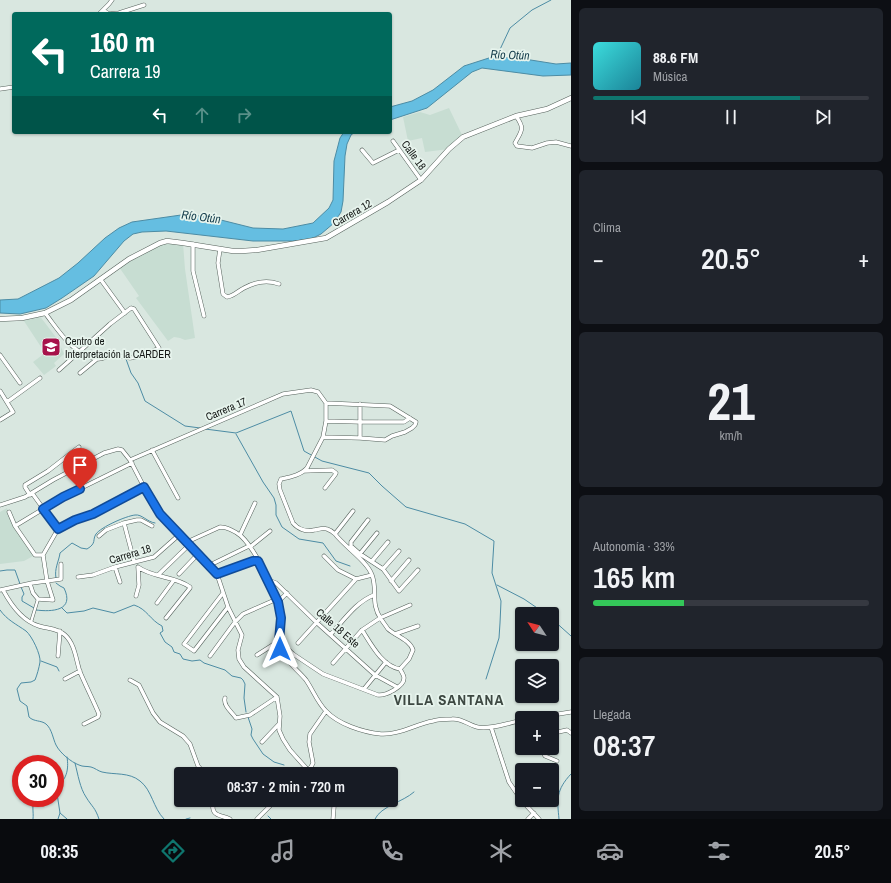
<!DOCTYPE html>
<html lang="es">
<meta charset="utf-8">
<style>
body{margin:0;font-family:"Archivo Narrow",sans-serif;background:#20242c;color:#f1f3f6;height:100vh;display:flex;flex-direction:column;font-size:15px;white-space:nowrap}
*{box-sizing:border-box;margin:0}
p{font-size:13px;color:#9ea1a6}
.icon{flex:none;width:22px;height:22px;fill:none;stroke:currentColor;stroke-width:2;stroke-linecap:round;stroke-linejoin:round}
.map{position:relative;flex:1;overflow:hidden}
.side{display:flex;flex-direction:column;gap:8px;padding:8px;background:#0d0f14;width:320px}
.side>*{flex:none}
.top-card{position:absolute;left:12px;top:12px;width:380px;height:122px;border-radius:4px;box-shadow:0 1px 3px #0004;background:#00695c;color:#fff;overflow:hidden}
.needle{width:26px;rotate:306deg}
.fabs{position:absolute;left:515px;top:607px;display:grid;gap:8px}
.fabs a{display:grid;place-items:center;width:44px;height:44px;border-radius:4px;background:#171b24;box-shadow:0 1px 3px #0004;font-size:20px}
.speed{position:absolute;left:12px;top:755px;display:flex;gap:8px;font-size:20px;font-weight:700;text-align:center}
.speed>*{display:grid;place-content:center;width:52px;height:52px;border-radius:50%;background:#171b24;box-shadow:0 1px 3px #0004;line-height:1}
.speed .limit{border:6px solid #d22;background:#fff;color:#111}
.pin{position:absolute;display:grid;place-items:center;width:34px;height:34px;color:#fff;margin:-41px -17px;border-radius:50% 50% 50% 0;rotate:-45deg;box-shadow:0 0 4px #0007}
.pin .icon{rotate:45deg}
.me{position:absolute;width:44px;margin:-22px;rotate:0deg;stroke-linejoin:round;filter:drop-shadow(0 0 3px #0008)}
.turn{display:flex;align-items:center;gap:14px;height:84px;padding:0 12px;font-size:18px}
.turn .icon{width:52px;height:52px;stroke-width:2.5}
.turn b{display:block;font-size:28px;line-height:34px}
.lanes{display:flex;align-items:center;height:38px;padding:0 12px;background:#0003;justify-content:center;gap:20px;direction:ltr}
.lanes .off{opacity:.35}
.big{font-size:30px;font-weight:600;line-height:1.1}
.side .widget{flex:1;display:flex;flex-direction:column;justify-content:center;gap:6px;min-width:0;padding:0 14px;border-radius:6px;background:#20242c}
.side .dial{align-items:center;gap:0}
.dial b{font-size:52px;line-height:1}
.song{display:flex;align-items:center;gap:12px}
.cover{width:48px;height:48px;border-radius:6px;background:linear-gradient(135deg,hsl(180 70% 55%),hsl(190 70% 35%))}
.played{height:4px;border-radius:2px;background:linear-gradient(90deg,#0f766e 75%,#363941 75%)}
.keys{display:flex;justify-content:space-around;direction:ltr}
.heat{display:flex;justify-content:space-between;align-items:center;font-size:22px;direction:ltr}
.charge{height:6px;border-radius:3px;background:linear-gradient(90deg,#34c759 33%,#363941 0)}
.trip{position:absolute;left:174px;top:767px;width:224px;height:40px;border-radius:4px;background:#171b24;box-shadow:0 1px 3px #0004;font-weight:600;line-height:40px;text-align:center}
.menu{display:flex;height:64px;justify-content:space-around;align-items:center;background:#090b0e;color:#9ea1a6}
.menu .icon{width:28px;height:28px}
.menu .active{color:#0f766e}
.menu b{font-size:18px;color:#f1f3f6}
main{display:flex;flex:1;min-height:0}
.map>svg:first-child{display:block}
</style>
<main>
<div class="map">
<svg width="571" height="819" viewBox="0 0 571 819">
<rect width="100%" height="100%" fill="#d9e7e0"/>
<!-- built -->
<path fill="#c7ddd2" d="M449 108 463 137 449 149 425 152 422 138 408 141 403 117 420 112 430 115Z
M160 243H183L185 269 195 338 185 340 180 338 174 337 168 341 136 298 139 296 119 267Z
M39 315 58 340 64 354 54 363 56 366 44 375 33 362 45 353 22 318Z
M7 508 15 526 35 555 24 561 0 564V512Z"/>
<!-- water -->
<path fill="#65bee1" stroke="#4d8ca4" d="M492 57 518 58 556 64 571 63V75L543 76 482 68 472 72 427 108 390 120V107L412 101 433 90 464 66Z
M344 132H355L351 135 347 144 345 156 343 201 341 212 334 223 321 234 311 239 294 241H253L166 231 142 232 133 234 124 241 94 276 62 298 46 308 20 314 0 313V300L18 299 59 278 78 263 105 238 119 228 132 222 188 214 221 220 253 228 283 229 313 223 329 208 333 200 334 161 340 138Z"/>
<g fill="none" stroke-linecap="round" stroke-linejoin="round">
<!-- stream -->
<path stroke="#4d8ca4" stroke-width="1" d="M496 58 510 28 532 10 551 0
M126 359 131 373 138 383 145 401 185 426 200 428
M205 429 236 433 291 411 304 451 322 461 369 473 382 486 406 507 465 524 494 541 492 573 501 601 500 623 499 638 486 679
M236 434 263 482 274 498 276 505V515L282 527 299 539 323 543 336 561 350 566
M0 571 7 570H15L20 584
M56 578C54 569 59 561 60 553L72 543 81 548 87 549C97 543 92 540 96 534 101 527 126 516 135 515 142 514 147 522 155 523
M497 585 524 599 546 614
M21 587 24 594 22 597V601L34 608
M62 608 67 613 84 611 93 608 114 613 134 605C147 609 150 620 162 626L163 631 160 633 165 642 172 647 174 652 180 654 183 659 192 661 200 660 204 663 225 670 232 676 241 678 243 680 245 684 244 698 246 712
M0 610C7 620 16 624 26 631 32 636 41 655 40 662 39 668 37 675 35 680L31 682 21 683 17 689 20 701 27 706 29 717C34 722 41 720 46 724 52 729 53 739 56 745 60 753 71 762 79 765 83 767 87 766 91 767 95 768 98 771 102 772 115 775 129 772 140 781 152 790 153 808 164 819
M36 610C52 612 75 611 64 588L60 586 56 583
M552 619 571 636
M41 661 57 667 59 671
M248 717 252 729 251 735 253 739 263 754 274 762 284 765
M75 763C78 775 80 788 86 797 92 807 95 807 99 819
M55 787C67 781 69 769 67 757
M56 787 60 813 58 819
M60 813 67 819
M268 816 271 819
M33 819C34 812 31 804 35 798
M186 819 190 818
M375 819C381 806 403 802 414 792
M559 819C557 799 556 790 571 774"/>
<!-- pedestrian casing -->
<g stroke="#55615b" stroke-width="3.5">
<path id="pedestrian" d="M31 622 38 599"/>
</g>
<!-- minor casing -->
<g stroke="#55615b" stroke-width="4.5">
<path id="minor" d="M103 10 109 14 119 13 144 5
M99 14 109 4 112 0
M0 89 14 87
M516 116C525 129 522 130 515 143L517 146 532 148 547 143 556 142 571 146
M393 141 421 180
M362 150 373 163 399 150
M193 244V271L204 316
M220 249 218 263 223 294 227 297C234 296 238 291 244 288 255 282 268 280 279 284
M101 280 125 313
M45 313C59 331 72 354 97 359 103 360 106 356 112 355 117 355 124 357 130 358 139 358 151 352 159 348L134 309 131 308 110 324 59 370
M0 355 20 383
M80 373 97 359
M0 391 13 412 0 420
M7 402 40 378
M326 421 360 422H404L410 418
M323 437 360 438 385 440 392 436 405 432 412 428 415 425 416 422 390 406 326 403
M360 438V404
M152 450 178 498
M130 460 283 394 311 390 318 392 326 403V421L323 437 307 468C301 475 290 477 281 479L279 484 280 490 293 523C298 529 306 532 314 530 318 530 322 527 327 529 330 530 333 532 335 534 345 547 367 561 372 575 378 591 370 603 381 619 383 622 386 626 388 629 396 636 410 640 413 650L409 659 400 669
M304 471 332 470 336 473 335 475 325 488
M32 493 58 529
M30 495 25 487V485L48 471 79 447
M0 505 25 497 53 480 104 453 118 449 122 450 130 460 144 487 160 514 217 574 228 607 242 635 238 650 239 659 244 667 277 697 280 716 279 730 283 739 290 750 307 769
M9 512 15 526 35 555H43
M368 520 351 542V546L360 554 383 569 399 591 418 570
M124 523 134 561
M15 526 63 497 132 463
M335 534 353 511
M240 535 255 503
M99 536 106 530 124 523 137 520H141L152 526
M187 542 220 527C227 527 236 532 241 536 256 550 279 597 281 617 282 628 276 640 281 650 286 662 298 670 306 680 313 690 317 702 326 711 338 724 362 732 381 734 399 735 416 724 433 721 439 719 446 719 452 719 462 718 468 725 477 727 488 730 510 723 522 720
M250 547 270 531
M43 555 58 529 75 520 93 514 144 487
M359 555 377 533
M324 556 338 570 356 579 372 575
M372 561 388 542
M208 566 249 546
M115 567 120 582
M138 567C153 578 175 576 190 587V588L166 618
M383 569 399 551
M179 574 198 554
M217 574 253 561H258
M158 575 189 545
M78 577 93 575 115 567 154 557 180 534
M268 580 276 583 316 622 375 675 397 687
M391 581 409 560
M30 584 33 593 38 599 53 600 47 581 43 555
M0 590 32 583 61 579V564
M3 590C11 605 22 621 39 626 48 629 57 628 65 635 75 644 76 660 80 672 86 686 93 700 99 714L98 717 84 724
M223 593 184 644 194 651 228 607
M136 596 139 585 138 567
M278 602 287 593
M157 603 174 580
M331 634C344 620 356 602 374 595
M395 634 418 626
M279 641 293 654 323 674 378 695C385 696 404 687 404 678 404 675 401 671 400 669 382 666 371 644 362 630
M298 643 356 579
M257 655 279 641
M58 656 60 631
M210 656 235 622 243 614 277 599
M333 663 362 630 380 618 410 605
M65 679 80 671
M130 680 139 685 153 713 160 722 183 736 190 744 198 766 205 774
M364 689 386 662
M225 698C223 706 232 712 236 718L250 715 277 697
M534 718 571 712
M552 724 558 732 567 730 571 733
M491 727 509 782 522 801 539 819
M262 742 279 724
M541 748 545 756 557 761
M302 774 311 767 313 763 309 742 310 734 326 711
M213 800C211 817 218 814 230 819
M333 800 334 807 333 819
M257 819 276 800
M528 819 534 813"/>
</g>
<!-- tertiary casing -->
<g stroke="#55615b" stroke-width="5.5">
<path id="tertiary" d="M0 319 22 318 45 313 71 300 129 259 160 243 167 241 183 243 233 251H242L257 250 326 238 388 202 421 180 449 149 463 137 516 116 547 109 571 98"/>
</g>
<!-- pedestrian -->
<use href="#pedestrian" stroke="#fff" stroke-width="2.5"/>
<!-- minor -->
<use href="#minor" stroke="#fff" stroke-width="3.5"/>
<!-- tertiary -->
<use href="#tertiary" stroke="#fff" stroke-width="4.5"/>
</g>
<g fill="none" stroke-linecap="round" stroke-linejoin="round">
<!-- route casing -->
<g stroke="#114b97" stroke-width="10">
<path id="route" d="M80 489 63 497 43 509 58 529 75 520 93 514 144 487 160 514 217 574 253 561H258L278 602 281 618 279 641 280 649"/>
</g>
<!-- route -->
<use href="#route" stroke="#1a73e8" stroke-width="7"/>
</g>
<!-- icons -->
<defs>
<g id="school-square" transform="scale(1)"><rect x="-9" y="-9" width="18" height="18" rx="4" fill="#a7124a" stroke="#e7f4ed"/><path d="M0-5L7-2L0 1L-7-2ZM-4 1L0 2.5L4 1V4Q0 6-4 4Z" fill="#fff"/></g>
</defs>
<g fill-rule="evenodd">
<use href="#school-square" x="51" y="347"/>
</g>
<g text-anchor="middle" stroke-width="3.5" stroke-linejoin="round" paint-order="stroke">
<!-- street labels -->
<g font-size="11" fill="#151917" stroke="#e7f4ed">
<text transform="translate(414 155) rotate(54)" y="4">Calle 18</text>
<text transform="translate(352 213) rotate(-30)" y="4">Carrera 12</text>
<text transform="translate(226 409) rotate(-23)" y="4">Carrera 17</text>
<text transform="translate(130 554) rotate(-17)" y="4">Carrera 18</text>
<text transform="translate(338 628) rotate(41)" y="4">Calle 18 Este</text>
</g>
<!-- poi labels -->
<g font-size="11" fill="#151917" stroke="#e7f4ed" text-anchor="start">
<text x="65" y="345">Centro de<tspan x="65" dy="13">Interpretación la CARDER</tspan></text>
</g>
<!-- water labels -->
<g font-size="12" font-style="italic" fill="#143c4b" stroke="#e7f4ed">
<text transform="translate(510 55) rotate(2)" y="4">Río Otún</text>
<text transform="translate(201 217) rotate(7)" y="4">Río Otún</text>
</g>
<!-- district labels -->
<g font-size="15" font-weight="bold" letter-spacing="1" fill="#3d4842" stroke="#e7f4ed">
<text x="449" y="705">VILLA SANTANA</text>
</g>
</g>
</svg>
<div class="fabs">
<a><svg class="needle" viewBox="-14 -14 28 28"><path d="M0-13l5 13h-10z" fill="#e53935"/><path d="M0 13l5-13h-10z" fill="#9ea1a6"/></svg></a>
<a><svg class="icon" aria-label="layers" viewBox="0 0 24 24"><path d="M12 4l9 5-9 5-9-5zM3 14l9 5 9-5"/></svg></a>
<a>+</a>
<a>−</a>
</div>
<div class="speed"><div class="limit">30</div></div>
<div class="pin" style="left:80px;top:489px;background:#d93025"><svg class="icon" aria-label="arrive" viewBox="0 0 24 24"><path d="M6 21V4h12l-3 4 3 4H6"/></svg></div>
<svg class="me" style="left:280px;top:649px" viewBox="-20 -20 40 40"><path d="M0-17L14 15 0 8-14 15z" fill="#1a73e8" stroke="#fff" stroke-width="4"/></svg>
<div class="trip">08:37 · 2 min · 720 m</div>
<div class="top-card">
<div class="turn"><svg class="icon" aria-label="left" viewBox="0 0 24 24"><path d="M17 20v-9H6M10 6l-5 5 5 5"/></svg><div><b>160 m</b>Carrera 19</div></div>
<div class="lanes"><svg class="icon" aria-label="left" viewBox="0 0 24 24"><path d="M17 20v-9H6M10 6l-5 5 5 5"/></svg><svg class="icon off" aria-label="ahead" viewBox="0 0 24 24"><path d="M12 20V5M6 11l6-6 6 6"/></svg><svg class="icon off" aria-label="right" viewBox="0 0 24 24"><path d="M7 20v-9h11M14 6l5 5-5 5"/></svg></div>
</div>
</div>
<section class="side">
<div class="widget">
<div class="song"><i class="cover"></i><div><b>88.6 FM</b><p>Música</p></div></div>
<div class="played"></div>
<div class="keys"><svg class="icon" aria-label="previous" viewBox="0 0 24 24"><path d="M18 5L8 12l10 7zM5 5v14"/></svg><svg class="icon" aria-label="pause" viewBox="0 0 24 24"><path d="M8 5v14M16 5v14"/></svg><svg class="icon" aria-label="next" viewBox="0 0 24 24"><path d="M6 5l10 7-10 7zM19 5v14"/></svg></div>
</div>
<div class="widget"><p>Clima</p>
<div class="heat"><a>−</a><b class="big">20.5°</b><a>+</a></div>
</div>
<div class="widget dial"><b>21</b><p>km/h</p></div>
<div class="widget"><p>Autonomía · 33%</p><b class="big">165 km</b><div class="charge"></div></div>
<div class="widget"><p>Llegada</p><b class="big">08:37</b></div>
</section>
</main>
<nav class="menu">
<b>08:35</b>
<svg class="icon active" aria-label="directions" viewBox="0 0 24 24"><path d="M12 3l9 9-9 9-9-9zM9 14v-3h6M13 9l2 2-2 2"/></svg>
<svg class="icon" aria-label="music" viewBox="0 0 24 24"><path d="M9 18V5l10-2v13"/><circle cx="6" cy="18" r="3"/><circle cx="16" cy="16" r="3"/></svg>
<svg class="icon" aria-label="phone" viewBox="0 0 24 24"><path d="M5 4h4l2 5-3 2q2 4 5 5l2-3 5 2v4C11 20 4 13 5 4z"/></svg>
<svg class="icon" aria-label="climate" viewBox="0 0 24 24"><path d="M12 3v18M4 7l16 10M4 17L20 7"/></svg>
<svg class="icon" aria-label="car" viewBox="0 0 24 24"><path d="M5 17H2v-5l4-1 3-4h7l3 4 3 1v5h-3M9 17h6M6 11h13"/><circle cx="7" cy="17" r="2"/><circle cx="17" cy="17" r="2"/></svg>
<svg class="icon" aria-label="filters" viewBox="0 0 24 24"><path d="M4 7h16M4 17h16"/><circle cx="9" cy="7" r="2"/><circle cx="15" cy="17" r="2"/></svg>
<b>20.5°</b>
</nav>
